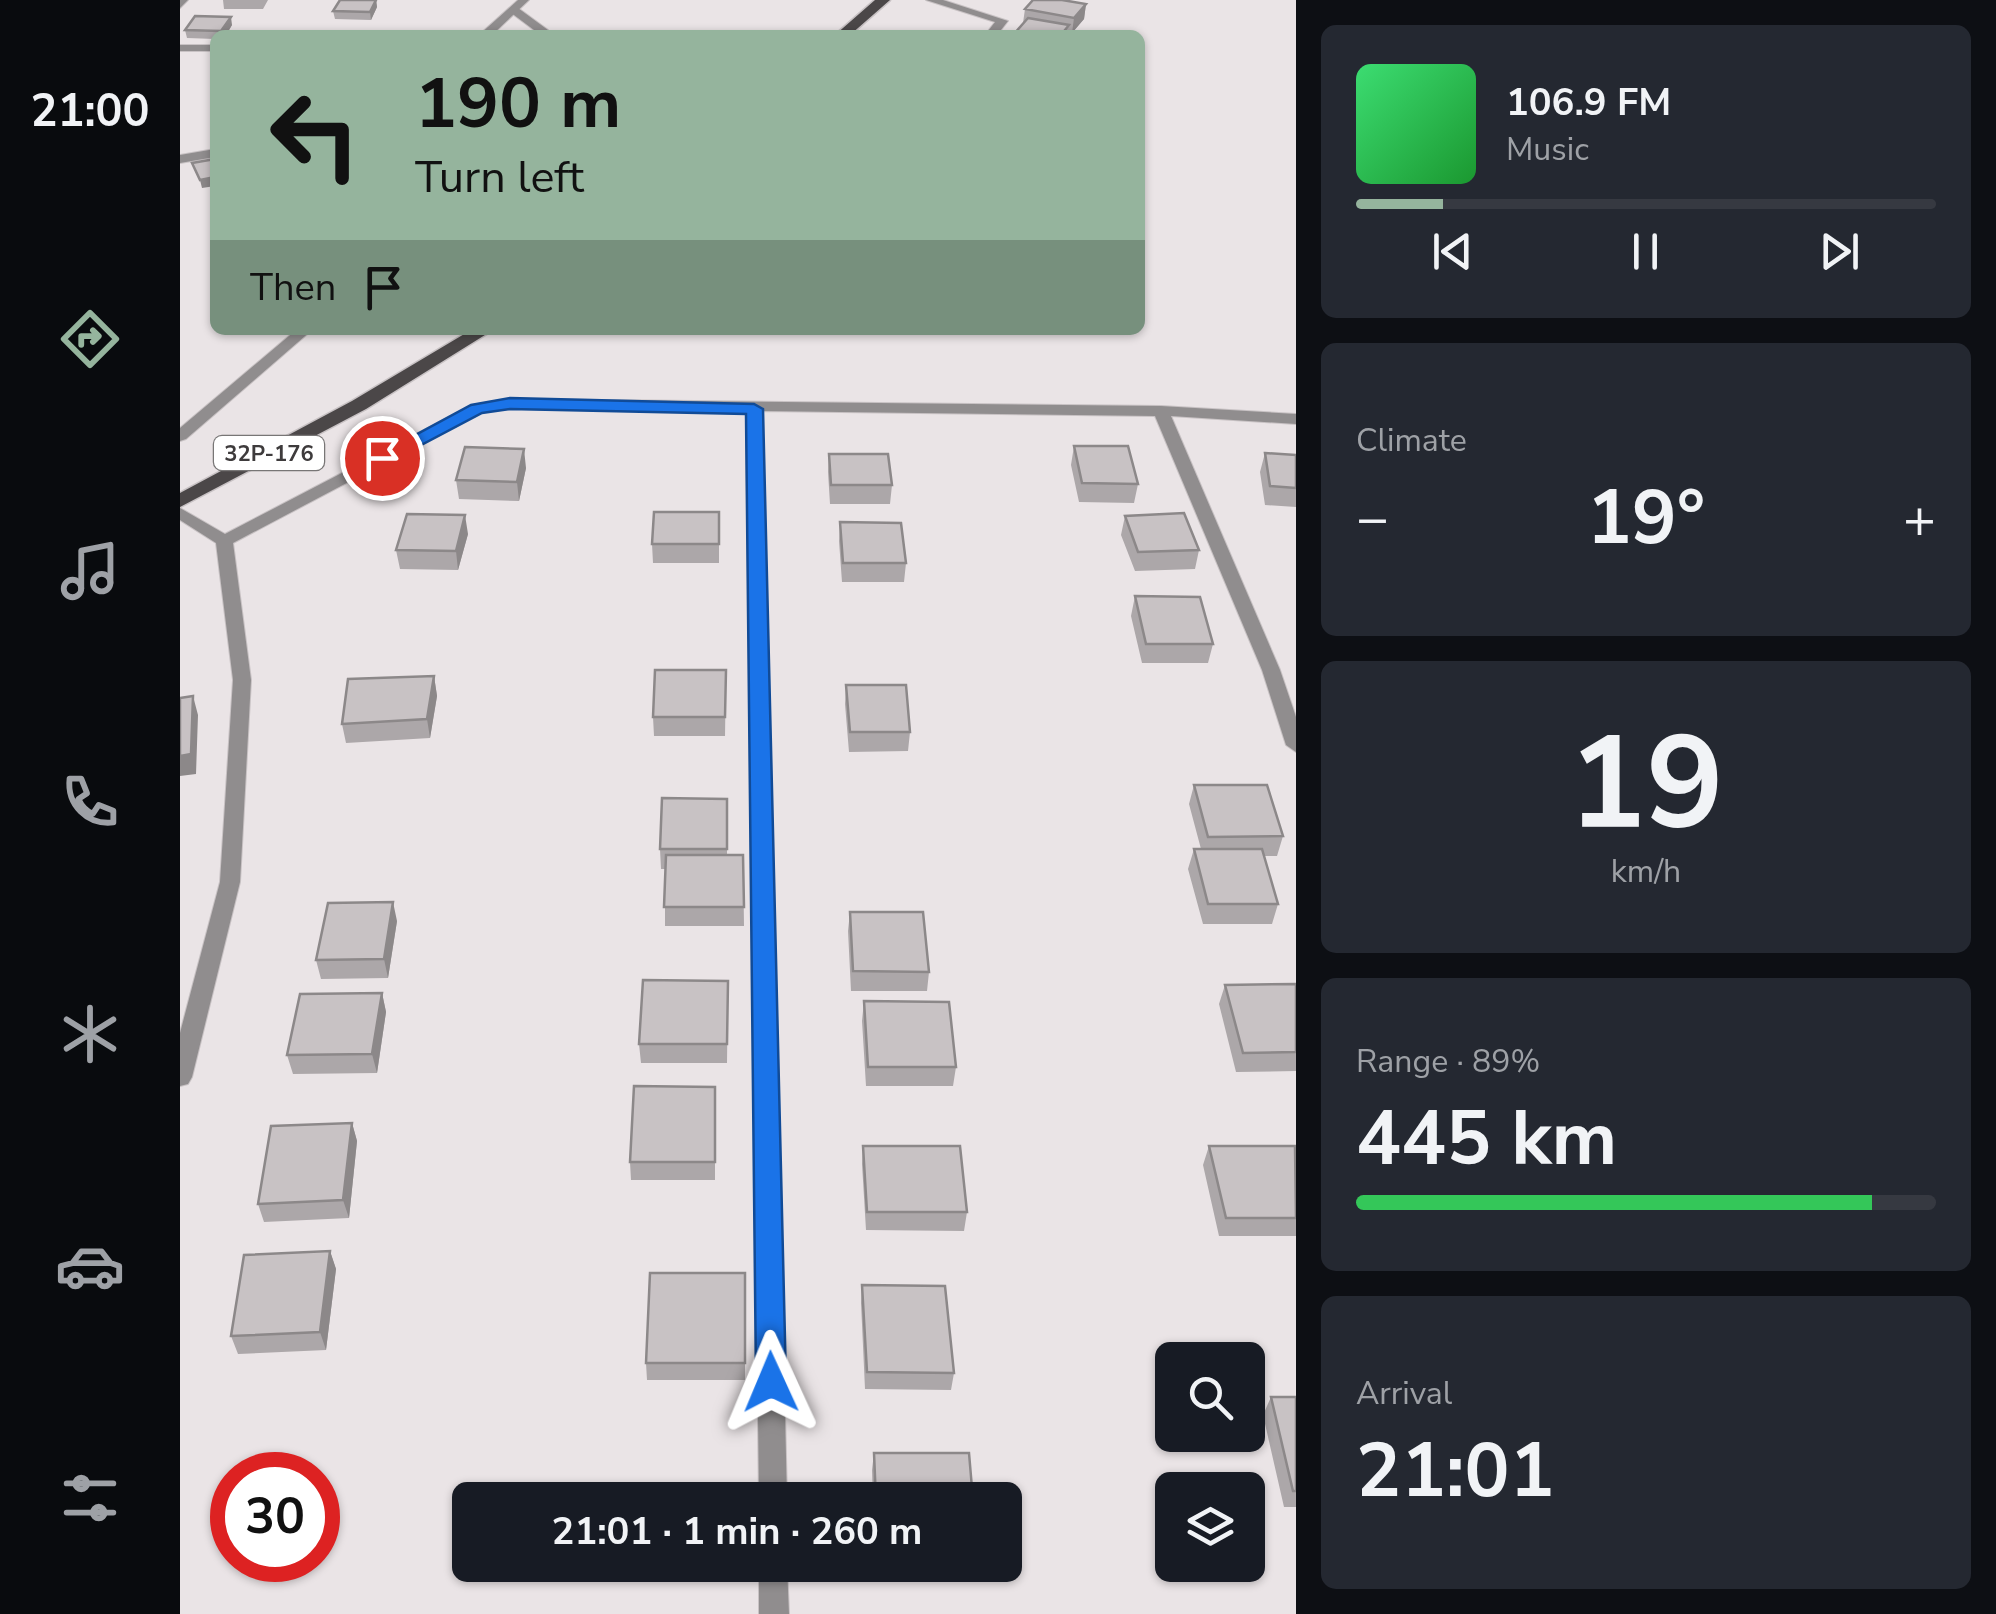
<!DOCTYPE html>
<meta charset="utf-8">
<style>
body{margin:0;font-family:"Nunito Sans",sans-serif;background:#242831;color:#f1f3f6;height:100vh;display:flex;flex-direction:column;font-size:38px;white-space:nowrap}
*{box-sizing:border-box;margin:0}
p{font-size:32px;color:#9ea1a6}
.icon{flex:none;width:55px;height:55px;fill:none;stroke:currentColor;stroke-width:2;stroke-linecap:round;stroke-linejoin:round}
.map{position:relative;flex:1;overflow:hidden}
.sheet{display:flex;flex-direction:column;gap:25px;padding:25px;background:#0d0f14;width:700px}
.sheet>*{flex:none}
.guide{position:absolute;left:30px;top:30px;width:935px;height:305px;border-radius:15px;box-shadow:0 2px 8px #0004;background:#95b49d;color:#111;overflow:hidden}
.buttons{position:absolute;left:975px;top:1342px;display:grid;gap:20px}
.buttons a{display:grid;place-items:center;width:110px;height:110px;border-radius:15px;background:#171b24;box-shadow:0 2px 8px #0004;font-size:50px}
.speed{position:absolute;left:30px;top:1452px;display:flex;gap:20px;font-size:50px;font-weight:700;text-align:center}
.speed>*{display:grid;place-content:center;width:130px;height:130px;border-radius:50%;background:#171b24;box-shadow:0 2px 8px #0004;line-height:1}
.speed .limit{border:15px solid #d22;background:#fff;color:#111}
.pin{position:absolute;display:grid;place-items:center;width:85px;height:85px;color:#fff;margin:-42px;border:5px solid #fff;border-radius:50%;box-shadow:0 2px 10px #0007}
.me{position:absolute;width:110px;margin:-55px;rotate:359deg;stroke-linejoin:round;filter:drop-shadow(0 0 8px #0008)}
.turn{display:flex;align-items:center;gap:35px;height:210px;padding:0 40px;font-size:45px}
.turn .icon{width:130px;height:130px;stroke-width:2.5}
.turn b{display:block;font-size:70px;line-height:85px}
.then{display:flex;align-items:center;height:95px;padding:0 40px;background:#0003;gap:20px;font-size:38px}
.big{font-size:75px;font-weight:700;line-height:1.1}
.sheet .tile{flex:1;display:flex;flex-direction:column;justify-content:center;gap:15px;min-width:0;padding:0 35px;border-radius:15px;background:#242831}
.sheet .dial{align-items:center;gap:0}
.dial b{font-size:130px;line-height:1}
.song{display:flex;align-items:center;gap:30px}
.cover{width:120px;height:120px;border-radius:15px;background:linear-gradient(135deg,hsl(140 70% 55%),hsl(130 70% 35%))}
.played{height:10px;border-radius:5px;background:linear-gradient(90deg,#95b49d 15%,#363941 15%)}
.keys{display:flex;justify-content:space-around;direction:ltr}
.heat{display:flex;justify-content:space-between;align-items:center;font-size:55px;direction:ltr}
.charge{height:15px;border-radius:8px;background:linear-gradient(90deg,#34c759 89%,#363941 0)}
.trip{position:absolute;left:272px;top:1482px;width:570px;height:100px;border-radius:15px;background:#171b24;box-shadow:0 2px 8px #0004;font-weight:700;line-height:100px;text-align:center}
main{display:flex;flex:1;min-height:0}
.tab-bar{display:flex;flex-direction:column;width:180px;justify-content:space-around;align-items:center;background:#090b0e;color:#9ea1a6}
.tab-bar .icon{width:70px;height:70px}
.tab-bar .current{color:#95b49d}
.tab-bar b{font-size:45px;color:#f1f3f6}
.map>svg:first-child{display:block}
</style>
<main>
<nav class="tab-bar">
<b>21:00</b>
<svg class="icon current" aria-label="directions" viewBox="0 0 24 24"><path d="M12 3l9 9-9 9-9-9zM9 14v-3h6M13 9l2 2-2 2"/></svg>
<svg class="icon" aria-label="music" viewBox="0 0 24 24"><path d="M9 18V5l10-2v13"/><circle cx="6" cy="18" r="3"/><circle cx="16" cy="16" r="3"/></svg>
<svg class="icon" aria-label="phone" viewBox="0 0 24 24"><path d="M5 4h4l2 5-3 2q2 4 5 5l2-3 5 2v4C11 20 4 13 5 4z"/></svg>
<svg class="icon" aria-label="climate" viewBox="0 0 24 24"><path d="M12 3v18M4 7l16 10M4 17L20 7"/></svg>
<svg class="icon" aria-label="car" viewBox="0 0 24 24"><path d="M5 17H2v-5l4-1 3-4h7l3 4 3 1v5h-3M9 17h6M6 11h13"/><circle cx="7" cy="17" r="2"/><circle cx="17" cy="17" r="2"/></svg>
<svg class="icon" aria-label="filters" viewBox="0 0 24 24"><path d="M4 7h16M4 17h16"/><circle cx="9" cy="7" r="2"/><circle cx="15" cy="17" r="2"/></svg>
</nav>
<div class="map">
<svg width="1116" height="1614" viewBox="0 0 1116 1614">
<rect width="100%" height="100%" fill="#eae4e6"/>
<g fill="none" stroke-linecap="round" stroke-linejoin="round">
<!-- service casing -->
<g stroke="#c8c2c4" stroke-width="2">
<path id="service" d="M746 0H763L828 21 817 35H805L815 22Z
M330 8H338L368 30V35H356L358 33 330 12Z"/>
</g>
<!-- minor casing -->
<g stroke="#c8c2c4" stroke-width="2">
<path id="minor" d="M0 0H8L0 8Z
M338 0H349L312 35H299Z
M0 45H35V51H0Z
M35 149V157L0 163V155Z
M116 330H132L6 439 0 441V428Z
M329 399 981 406 1116 414V424L991 416 1100 670 1116 717V752L1106 745 1082 670 975 416 582 411 607 1500H579L566 411 329 409 301 412 53 543 71 680 60 882 12 1077 8 1084 0 1086V1033L40 882 53 680 36 543 0 520V508L45 534 292 405Z
M579 1565H607L609 1614H579Z"/>
</g>
<!-- primary casing -->
<g stroke="#c8c2c4" stroke-width="3">
<path id="primary" d="M695 0H710L670 35H655Z
M291 330H313L186 409 0 507V493L172 401Z"/>
</g>
<!-- service -->
<use href="#service" fill="#908d8e" fill-rule="evenodd"/>
<!-- minor -->
<use href="#minor" fill="#908d8e" fill-rule="evenodd"/>
<!-- primary -->
<use href="#primary" fill="#4b4748" fill-rule="evenodd"/>
</g>
<!-- wall -->
<path fill="#aca7a9" d="M43 0H88L83 9H44Z
M196 0 197 7 191 20 155 19 153 11Z
M906 4 904 19 892 33H888L886 35H819L834 34 843 23 845 9Z
M52 25 46 35H35V39L7 38 5 30Z
M894 446 958 484 954 503 899 502 891 465Z
M1085 453 1116 455V507L1085 505 1080 472Z
M649 454 712 485 710 504H650L648 472Z
M346 468 339 501 279 499 276 480Z
M539 512V563H473L472 544Z
M945 516 1019 550 1015 569 955 571 941 535Z
M660 522 726 563 724 582H662L659 541Z
M288 534 278 570 220 569 216 550Z
M955 596 1033 644 1028 663H962L951 616Z
M546 670 545 736H474L473 717Z
M254 676 257 696 250 738 166 743 162 724Z
M666 685 730 732 728 751 669 752 665 704Z
M1014 785 1103 836 1097 856H1084L1098 904 1092 924H1023L1008 869 1014 849H1021L1009 804Z
M547 799V855H563L564 926H485V869H481L480 849Z
M670 912 749 972 747 991H671L668 931Z
M217 921 208 978 141 979 136 960Z
M548 981 547 1063H461L459 1044Z
M1116 984V1071L1056 1072 1039 1004 1045 985Z
M202 993 206 1012 197 1073 113 1074 107 1055Z
M684 1001 776 1067 773 1086H686L682 1021Z
M535 1087V1180H451L450 1162Z
M172 1123 177 1141 169 1218 84 1222 78 1204Z
M683 1146 787 1212 784 1231 686 1230 682 1164Z
M1029 1146 1116 1150V1236H1039L1023 1165Z
M150 1251 156 1269 146 1350 58 1354 51 1336Z
M565 1273V1380H467L466 1363Z
M682 1285 774 1373 771 1390 685 1389 681 1303Z
M1091 1397H1116V1507H1104L1083 1415Z
M694 1453 793 1500H693L692 1470Z
M697 1565H796L795 1572H697Z"/>
<!-- shaded-wall -->
<path fill="#8c8889" d="M196 0 197 7 191 20 190 12Z
M906 4 904 19 892 33 894 18Z
M51 17 52 25 46 35H42L41 31Z
M35 177V186L22 188 20 180Z
M344 449 346 468 339 501 337 482Z
M285 515 288 534 278 570 276 551Z
M254 676 257 696 250 738 247 719Z
M13 696 18 715 16 774 0 776V756Z
M213 902 217 921 208 978 204 959Z
M202 993 206 1012 197 1073 192 1054Z
M172 1123 177 1141 169 1218 163 1200Z
M150 1251 156 1269 146 1350 140 1332Z"/>
<!-- building -->
<path fill="#c8c2c4" stroke="#8c8889" stroke-width="2.5" d="M160 0H196L190 12 153 11Z
M853 0H882L906 4 894 18 845 9Z
M15 16 51 17 41 31 5 30Z
M848 18 889 25 881 35H819L821 32 834 34Z
M35 159V177L20 180 12 163Z
M894 446H948L958 484 902 483Z
M285 447 344 449 337 482 276 480Z
M1085 453 1116 455V488L1090 486Z
M649 454H708L712 485H651Z
M474 512H539V544H472Z
M1004 513 1019 550 958 552 945 516Z
M227 514 285 515 276 551 216 550Z
M660 522 721 523 726 563H663Z
M955 596 1020 597 1033 644H966Z
M475 670H546L545 717H473Z
M254 676 247 719 162 724 168 679Z
M666 685H726L730 732H670Z
M13 696 11 754 0 756V698Z
M1014 785H1087L1103 836 1028 837Z
M482 798 547 799V849H480Z
M1014 849H1082L1098 904H1028Z
M486 855H563L564 907H484Z
M213 902 204 959 136 960 148 903Z
M670 912H743L749 972 673 971Z
M463 980 548 981 547 1044H459Z
M1116 984V1052L1063 1053 1045 985Z
M202 993 192 1054 107 1055 120 994Z
M684 1001 769 1002 776 1067H688Z
M454 1086 535 1087V1162H450Z
M172 1123 163 1200 78 1204 91 1126Z
M683 1146H780L787 1212H687Z
M1029 1146H1115L1116 1218H1046Z
M150 1251 140 1332 51 1336 64 1255Z
M470 1273H565V1363H466Z
M682 1285 765 1286 774 1373 687 1372Z
M1091 1397H1116V1491H1113Z
M694 1453H789L793 1500H696Z"/>
<!-- route -->
<path fill="#1a73e8" stroke="#114b97" stroke-width="2.5" d="M330 398 574 404 583 409 606 1382 601 1392 591 1396 580 1392 576 1382 566 414 330 409 302 413 209 462H196L193 458 291 405Z"/>
<g text-anchor="middle" stroke-width="8" stroke-linejoin="round" paint-order="stroke">
<!-- shield labels -->
<rect fill="#fff" stroke="#787676" stroke-width="2.5" x="34" y="436" width="110" height="34" rx="8"/>
<g font-size="22" font-weight="bold" fill="#3e3b3c">
<text x="89" y="461">32Р-176</text>
</g>
</g>
</svg>
<div class="buttons">
<a><svg class="icon" aria-label="search" viewBox="0 0 24 24"><circle cx="10" cy="10" r="6"/><path d="M15 15l6 6"/></svg></a>
<a><svg class="icon" aria-label="layers" viewBox="0 0 24 24"><path d="M12 4l9 5-9 5-9-5zM3 14l9 5 9-5"/></svg></a>
</div>
<div class="speed"><div class="limit">30</div></div>
<div class="pin" style="left:202px;top:458px;background:#d93025"><svg class="icon" aria-label="arrive" viewBox="0 0 24 24"><path d="M6 21V4h12l-3 4 3 4H6"/></svg></div>
<svg class="me" style="left:591px;top:1382px" viewBox="-20 -20 40 40"><path d="M0-17L14 15 0 8-14 15z" fill="#1a73e8" stroke="#fff" stroke-width="4"/></svg>
<div class="trip">21:01 · 1 min · 260 m</div>
<div class="guide">
<div class="turn"><svg class="icon" aria-label="left" viewBox="0 0 24 24"><path d="M17 20v-9H6M10 6l-5 5 5 5"/></svg><div><b>190 m</b>Turn left</div></div>
<div class="then">Then<svg class="icon" aria-label="arrive" viewBox="0 0 24 24"><path d="M6 21V4h12l-3 4 3 4H6"/></svg></div>
</div>
</div>
<section class="sheet">
<div class="tile">
<div class="song"><i class="cover"></i><div><b>106.9 FM</b><p>Music</p></div></div>
<div class="played"></div>
<div class="keys"><svg class="icon" aria-label="previous" viewBox="0 0 24 24"><path d="M18 5L8 12l10 7zM5 5v14"/></svg><svg class="icon" aria-label="pause" viewBox="0 0 24 24"><path d="M8 5v14M16 5v14"/></svg><svg class="icon" aria-label="next" viewBox="0 0 24 24"><path d="M6 5l10 7-10 7zM19 5v14"/></svg></div>
</div>
<div class="tile"><p>Climate</p>
<div class="heat"><a>−</a><b class="big">19°</b><a>+</a></div>
</div>
<div class="tile dial"><b>19</b><p>km/h</p></div>
<div class="tile"><p>Range · 89%</p><b class="big">445 km</b><div class="charge"></div></div>
<div class="tile"><p>Arrival</p><b class="big">21:01</b></div>
</section>
</main>
